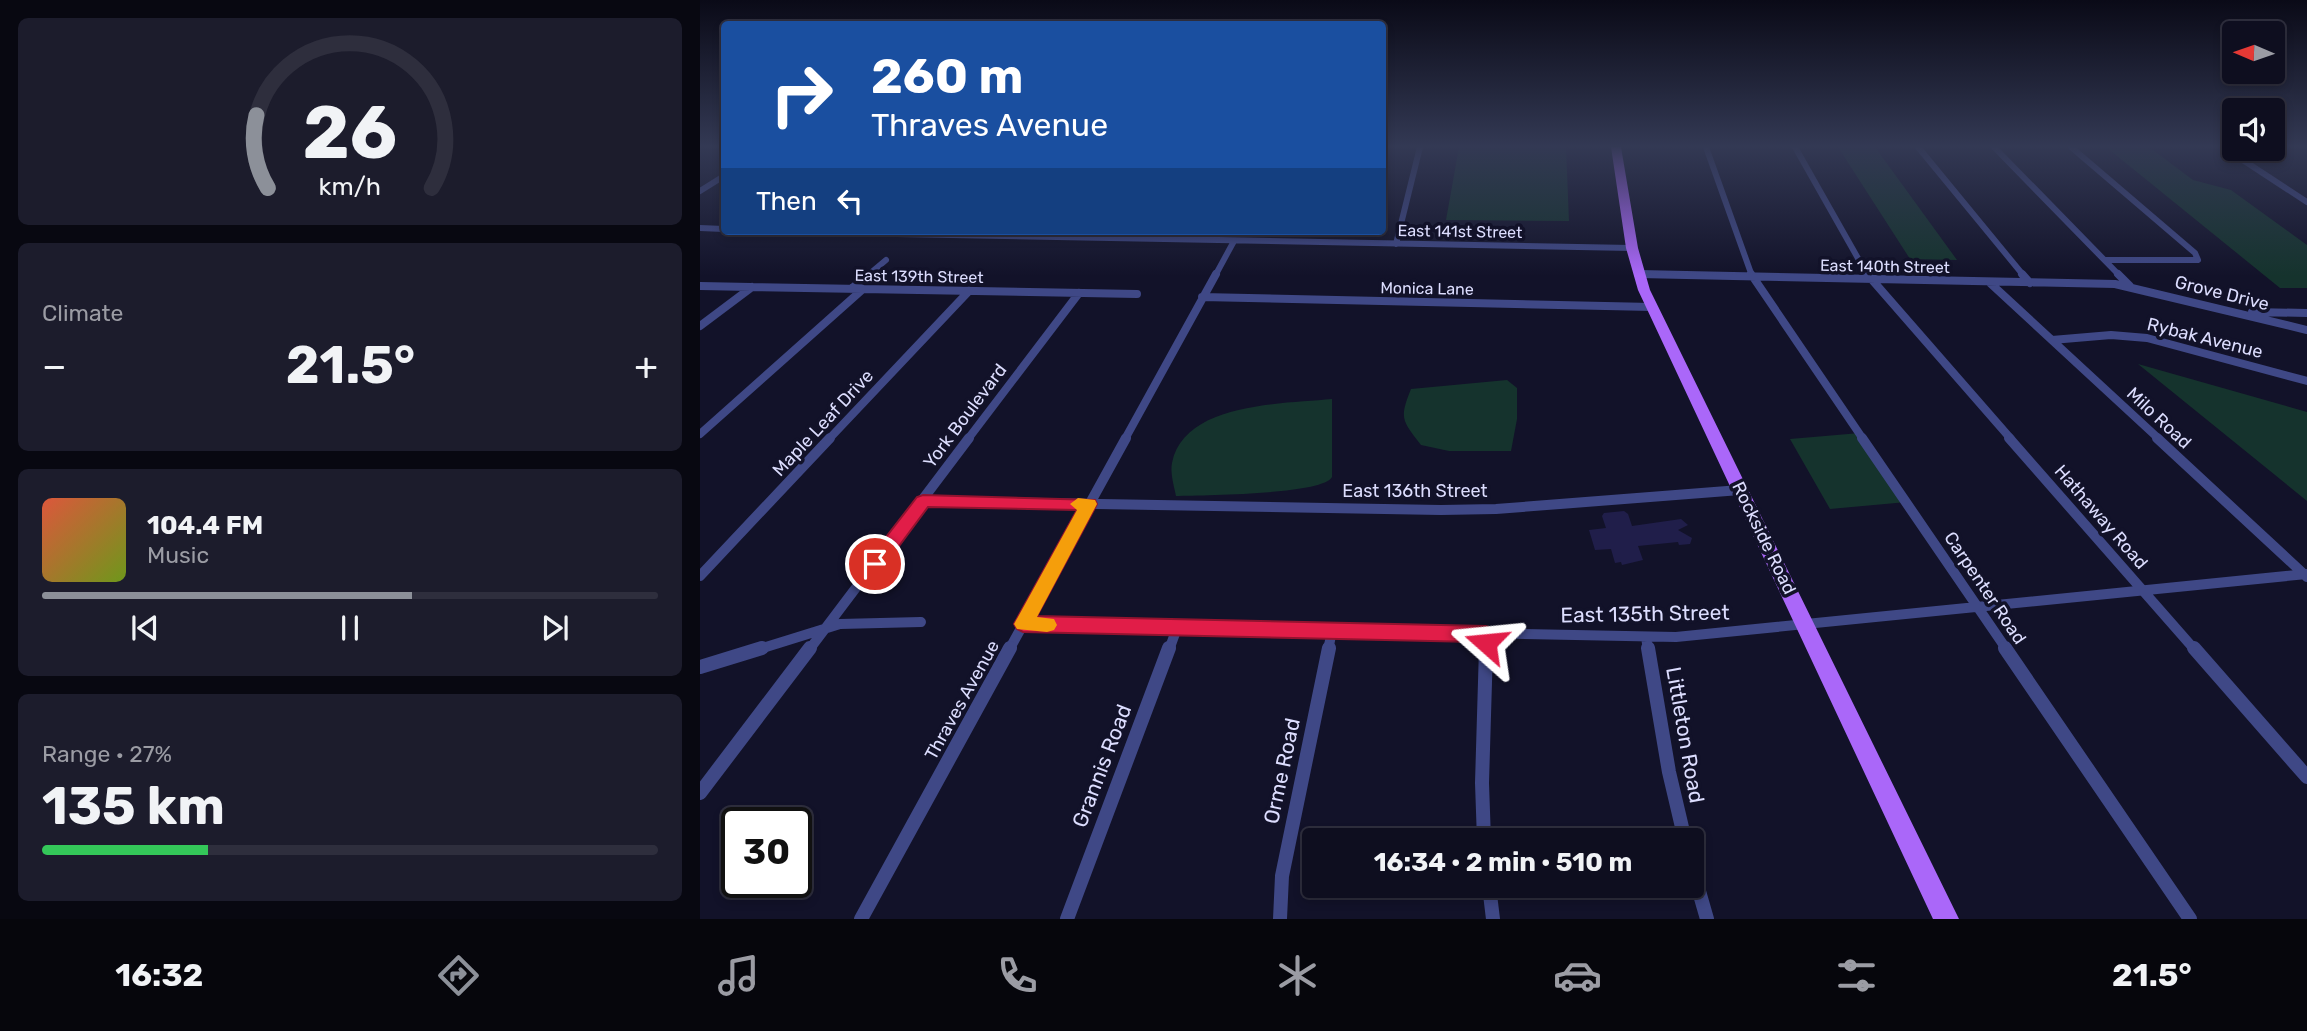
<!DOCTYPE html>
<meta charset="utf-8">
<style>
body{margin:0;font-family:Rubik,sans-serif;background:#1c1c2c;color:#f1f3f6;height:100vh;display:flex;flex-direction:column;font-size:26px;white-space:nowrap}
*{box-sizing:border-box;margin:0}
p{font-size:23px;color:#9b9ca4}
.icon{flex:none;width:38px;height:38px;fill:none;stroke:currentColor;stroke-width:2;stroke-linecap:round;stroke-linejoin:round}
.map{position:relative;flex:1;overflow:hidden}
.sheet{display:flex;flex-direction:column;gap:18px;padding:18px;background:#080811;width:700px}
.sheet>*{flex:none}
.hud{position:absolute;left:21px;top:21px;width:665px;height:214px;border-radius:7px;box-shadow:0 4px 10px #0003,0 0 0 2px #2e2e3d;background:#1a4fa0;color:#fff;overflow:hidden}
.needle{width:46px;rotate:272deg}
.tools{position:absolute;left:1522px;top:21px;display:grid;gap:14px}
.tools a{display:grid;place-items:center;width:63px;height:63px;border-radius:7px;background:#0e0e1f;box-shadow:0 4px 10px #0003,0 0 0 2px #2e2e3d;font-size:35px}
.speed{position:absolute;left:21px;top:807px;display:flex;gap:14px;font-size:35px;font-weight:700;text-align:center}
.speed>*{display:grid;place-content:center;width:91px;height:91px;border-radius:50%;background:#0e0e1f;box-shadow:0 4px 10px #0003,0 0 0 2px #2e2e3d;line-height:1}
.speed .limit{border:4px solid #111;border-radius:10px;background:#fff;color:#111}
.pin{position:absolute;display:grid;place-items:center;width:60px;height:60px;color:#fff;margin:-30px;border:4px solid #fff;border-radius:50%;box-shadow:0 2px 7px #0007}
.me{position:absolute;width:77px;margin:-38px;rotate:288deg;stroke-linejoin:round;filter:drop-shadow(0 0 5px #0008)}
.turn{display:flex;align-items:center;gap:24px;height:147px;padding:0 35px;font-size:32px}
.turn .icon{width:91px;height:91px;stroke-width:2.5}
.turn b{display:block;font-size:49px;line-height:60px}
.then{display:flex;align-items:center;height:66px;padding:0 35px;background:#0003;gap:14px;font-size:26px}
.big{font-size:52px;font-weight:700;line-height:1.1}
.sheet .widget{flex:1;display:flex;flex-direction:column;justify-content:center;gap:10px;min-width:0;padding:0 24px;border-radius:10px;background:#1c1c2c}
.sheet .dial{align-items:center;gap:0}
.dial svg{height:182px;overflow:visible;fill:none;stroke:#2e2e3d;stroke-width:7;stroke-linecap:round;text-anchor:middle}
.dial text{fill:#f1f3f6;stroke:none}
.song{display:flex;align-items:center;gap:21px}
.cover{width:84px;height:84px;border-radius:10px;background:linear-gradient(135deg,hsl(10 70% 55%),hsl(80 70% 35%))}
.played{height:7px;border-radius:4px;background:linear-gradient(90deg,#8c9099 60%,#2e2e3d 60%)}
.keys{display:flex;justify-content:space-around;direction:ltr}
.heat{display:flex;justify-content:space-between;align-items:center;font-size:38px;direction:ltr}
.charge{height:10px;border-radius:5px;background:linear-gradient(90deg,#34c759 27%,#2e2e3d 0)}
.trip{position:absolute;left:602px;top:828px;width:402px;height:70px;border-radius:7px;background:#0e0e1f;box-shadow:0 4px 10px #0003,0 0 0 2px #2e2e3d;font-weight:700;line-height:70px;text-align:center}
.tab-bar{display:flex;height:112px;justify-content:space-around;align-items:center;background:#06060c;color:#9b9ca4}
.tab-bar .icon{width:49px;height:49px}
.tab-bar .active{color:#8c9099}
.tab-bar b{font-size:32px;color:#f1f3f6}
main{display:flex;flex:1;min-height:0}
.map>svg:first-child{display:block}
</style>
<main>
<section class="sheet">
<div class="widget dial"><svg viewBox="0 0 100 80">
<path d="M14 69A42 42 0 1 1 86 69"/>
<path d="M14 69A42 42 0 0 1 9 37" stroke="#8c9099"/>
<text x="50" y="56" font-size="32" font-weight="700">26</text>
<text x="50" y="72" font-size="11">km/h</text>
</svg></div>
<div class="widget"><p>Climate</p>
<div class="heat"><a>−</a><b class="big">21.5°</b><a>+</a></div>
</div>
<div class="widget">
<div class="song"><i class="cover"></i><div><b>104.4 FM</b><p>Music</p></div></div>
<div class="played"></div>
<div class="keys"><svg class="icon" aria-label="previous" viewBox="0 0 24 24"><path d="M18 5L8 12l10 7zM5 5v14"/></svg><svg class="icon" aria-label="pause" viewBox="0 0 24 24"><path d="M8 5v14M16 5v14"/></svg><svg class="icon" aria-label="next" viewBox="0 0 24 24"><path d="M6 5l10 7-10 7zM19 5v14"/></svg></div>
</div>
<div class="widget"><p>Range · 27%</p><b class="big">135 km</b><div class="charge"></div></div>
</section>
<div class="map">
<svg width="1607" height="919" viewBox="0 0 1607 919">
<rect width="100%" height="100%" fill="#121229"/>
<!-- green -->
<path fill="#15332d" d="M759 147H866L869 221 746 220Z
M1138 147H1175L1257 260 1210 259Z
M1406 147H1449L1493 180 1531 190 1607 245V288H1580Z
M1438 364 1607 412V501Z
M807 380 817 388V419L811 451H749L721 445C702 420 699 419 711 389Z
M632 399V477C622 495 502 495 476 496 474 486 470 473 472 463 484 402 583 404 632 399Z
M1160 433 1207 502 1130 509 1090 439Z"/>
<!-- building -->
<path fill="#201e4a" d="M924 511 928 514 932 526 981 519 988 525 978 530 992 538 990 544 979 545 978 542 938 546 943 560 922 565 921 562 915 563 911 549 895 550 889 530 906 528 902 516 904 513Z"/>
<g fill="none" stroke-linecap="round" stroke-linejoin="round">
<!-- street-far3 -->
<path stroke="#3f4886" stroke-width="6" d="M1006 147 1052 276
M1095 147 1168 276
M1218 147 1324 276
M1294 147 1420 276
M1371 147 1495 253 1498 260H1406
M1523 147 1607 202
M0 191 24 176
M0 228 24 229
M42 231 932 248
M696 244 720 147
M939 274 1015 276
M167 276 186 260
M515 276 534 241"/>
<!-- street-far2 -->
<path stroke="#3f4886" stroke-width="8" d="M939 274 1415 284 1607 330
M1051 274 1163 439
M1167 274 1311 439
M1322 274 1330 283
M1418 274 1430 286
M1289 282 1459 439
M0 286 437 294
M151 289 169 274
M502 297 952 307
M1552 312 1607 313
M0 326 52 287
M1352 340 1411 335 1447 338 1607 381
M0 434 163 289
M129 439 269 291
M268 439 379 293
M425 439 516 274"/>
<!-- street-far1 -->
<path stroke="#3f4886" stroke-width="10" d="M1162 438 1307 650
M1309 438 1495 650
M1457 438 1607 577
M223 501 741 510 796 509 1040 490
M0 576 130 438
M323 624 976 637 1607 574
M946 637 948 650
M56 650 140 624 221 622
M109 650 269 438
M309 650 426 438
M469 650 477 628
M628 650 632 631
M786 650V634"/>
<!-- street -->
<path stroke="#3f4886" stroke-width="14" d="M948 648 969 772 985 840
M1305 648 1490 919
M1494 648 1607 777
M0 667 62 648
M0 793 110 648
M784 840 782 783 786 648
M992 867 1007 919
M789 886 793 919
M161 919 310 648
M367 919 469 648
M580 919 582 876 629 648"/>
<!-- primary -->
<path fill="#aa67f9" fill-rule="evenodd" d="M911 147H921L938 248 950 290 1259 919H1233L938 290 926 248Z"/>
</g>
<!-- sky -->
<linearGradient id="sky" x2="0" y2="1"><stop stop-color="#0a0a17"/><stop offset="0.53" stop-color="#333954"/><stop offset="1" stop-color="#333954" stop-opacity="0"/></linearGradient>
<rect width="1607" height="276" fill="url(#sky)"/>
<!-- route -->
<path fill="#e11d48" stroke="#92132f" stroke-width="2" d="M223 495 395 500 397 504 337 616 786 626 793 629 796 634 793 648 786 651 779 648 776 642 323 632 317 629 314 624 377 510 228 507 182 569H169L166 564 169 559 217 497Z"/>
<!-- slow -->
<path fill="#f59e0b" d="M378 498 395 500 397 504 337 617 354 619 357 625 354 630 347 632 317 629 314 624 377 510 370 504Z"/>
<g text-anchor="middle" stroke-width="7" stroke-linejoin="round" paint-order="stroke">
<!-- far-street labels -->
<g font-size="16" fill="#dcddfe" stroke="#121229">
<text transform="translate(760 231) rotate(1)" y="6">East 141st Street</text>
<text transform="translate(1185 266) rotate(1)" y="6">East 140th Street</text>
<text transform="translate(219 276) rotate(1)" y="6">East 139th Street</text>
<text transform="translate(727 288) rotate(1)" y="6">Monica Lane</text>
</g>
<!-- street labels -->
<g font-size="18" fill="#dcddfe" stroke="#121229">
<text transform="translate(1522 293) rotate(14)" y="6">Grove Drive</text>
<text transform="translate(1505 338) rotate(14)" y="6">Rybak Avenue</text>
<text transform="translate(265 416) rotate(-53)" y="6">York Boulevard</text>
<text transform="translate(1459 418) rotate(43)" y="6">Milo Road</text>
<text transform="translate(123 423) rotate(-47)" y="6">Maple Leaf Drive</text>
<text x="715" y="497">East 136th Street</text>
<text transform="translate(1401 517) rotate(49)" y="6">Hathaway Road</text>
<text transform="translate(1064 538) rotate(64)" y="6">Rockside Road</text>
<text transform="translate(1285 588) rotate(56)" y="6">Carpenter Road</text>
<text transform="translate(262 700) rotate(-61)" y="6">Thraves Avenue</text>
</g>
<!-- near-street labels -->
<g font-size="21" fill="#dcddfe" stroke="#121229">
<text transform="translate(945 614) rotate(-1)" y="7">East 135th Street</text>
<text transform="translate(985 735) rotate(80)" y="7">Littleton Road</text>
<text transform="translate(402 766) rotate(-69)" y="7">Grannis Road</text>
<text transform="translate(582 771) rotate(-78)" y="7">Orme Road</text>
</g>
</g>
</svg>
<div class="tools">
<a><svg class="needle" viewBox="-14 -14 28 28"><path d="M0-13l5 13h-10z" fill="#e53935"/><path d="M0 13l5-13h-10z" fill="#9b9ca4"/></svg></a>
<a><svg class="icon" aria-label="sound" viewBox="0 0 24 24"><path d="M4 9h4l5-4v14l-5-4H4zM17 9q2 3 0 6"/></svg></a>
</div>
<div class="speed"><div class="limit">30</div></div>
<div class="pin" style="left:175px;top:564px;background:#d93025"><svg class="icon" aria-label="arrive" viewBox="0 0 24 24"><path d="M6 21V4h12l-3 4 3 4H6"/></svg></div>
<svg class="me" style="left:786px;top:643px" viewBox="-20 -20 40 40"><path d="M0-17L14 15 0 8-14 15z" fill="#e11d48" stroke="#fff" stroke-width="4"/></svg>
<div class="trip">16:34 · 2 min · 510 m</div>
<div class="hud">
<div class="turn"><svg class="icon" aria-label="right" viewBox="0 0 24 24"><path d="M7 20v-9h11M14 6l5 5-5 5"/></svg><div><b>260 m</b>Thraves Avenue</div></div>
<div class="then">Then<svg class="icon" aria-label="left" viewBox="0 0 24 24"><path d="M17 20v-9H6M10 6l-5 5 5 5"/></svg></div>
</div>
</div>
</main>
<nav class="tab-bar">
<b>16:32</b>
<svg class="icon active" aria-label="directions" viewBox="0 0 24 24"><path d="M12 3l9 9-9 9-9-9zM9 14v-3h6M13 9l2 2-2 2"/></svg>
<svg class="icon" aria-label="music" viewBox="0 0 24 24"><path d="M9 18V5l10-2v13"/><circle cx="6" cy="18" r="3"/><circle cx="16" cy="16" r="3"/></svg>
<svg class="icon" aria-label="phone" viewBox="0 0 24 24"><path d="M5 4h4l2 5-3 2q2 4 5 5l2-3 5 2v4C11 20 4 13 5 4z"/></svg>
<svg class="icon" aria-label="climate" viewBox="0 0 24 24"><path d="M12 3v18M4 7l16 10M4 17L20 7"/></svg>
<svg class="icon" aria-label="car" viewBox="0 0 24 24"><path d="M5 17H2v-5l4-1 3-4h7l3 4 3 1v5h-3M9 17h6M6 11h13"/><circle cx="7" cy="17" r="2"/><circle cx="17" cy="17" r="2"/></svg>
<svg class="icon" aria-label="filters" viewBox="0 0 24 24"><path d="M4 7h16M4 17h16"/><circle cx="9" cy="7" r="2"/><circle cx="15" cy="17" r="2"/></svg>
<b>21.5°</b>
</nav>
